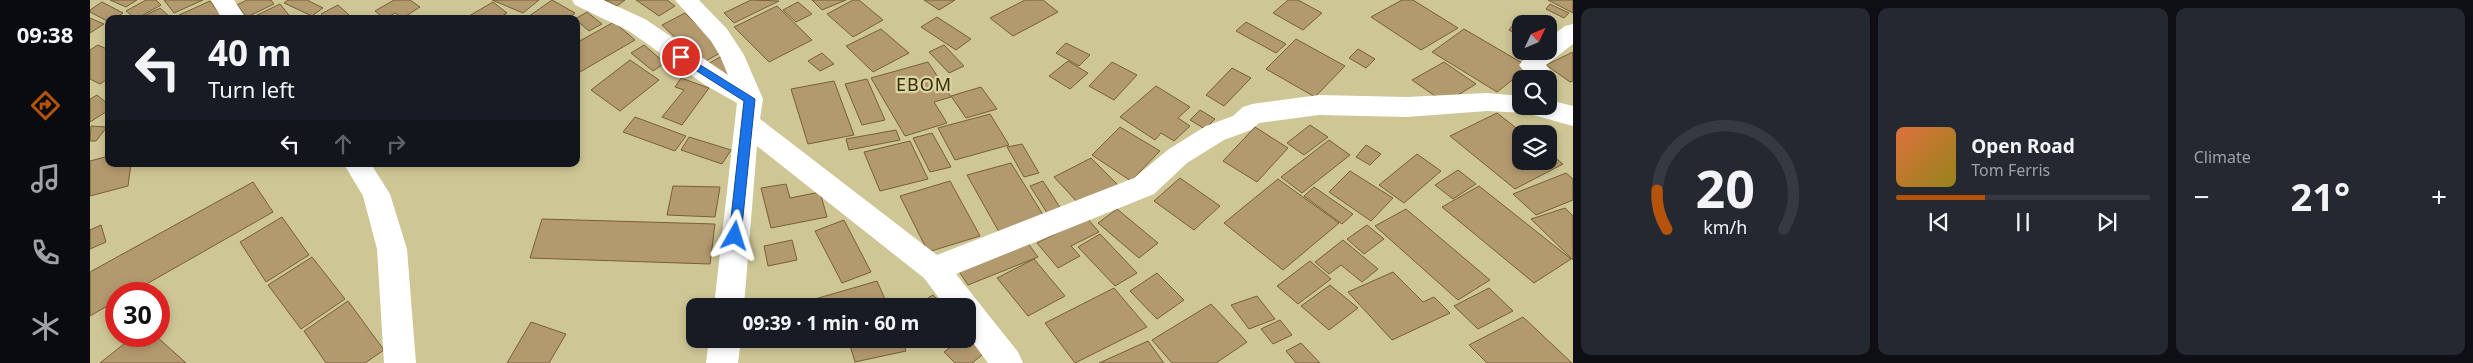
<!DOCTYPE html>
<meta charset="utf-8">
<style>
body{margin:0;font-family:"Noto Sans",sans-serif;background:#242831;color:#f1f3f6;height:100vh;display:flex;flex-direction:column;font-size:19px;white-space:nowrap}
*{box-sizing:border-box;margin:0}
p{font-size:16px;color:#9ea1a6}
.icon{flex:none;width:28px;height:28px;fill:none;stroke:currentColor;stroke-width:2;stroke-linecap:round;stroke-linejoin:round}
.map{position:relative;flex:1;overflow:hidden}
.sheet{display:flex;flex-direction:column;gap:8px;padding:8px;background:#0d0f14;width:900px}
.sheet>*{flex:none}
.banner{position:absolute;left:15px;top:15px;width:475px;height:152px;border-radius:10px;box-shadow:0 2px 8px #0003;background:#171b24;color:#f1f3f6;overflow:hidden}
.needle{width:32px;rotate:46deg}
.controls{position:absolute;left:1422px;top:15px;display:grid;gap:10px}
.controls a{display:grid;place-items:center;width:45px;height:45px;border-radius:10px;background:#171b24;box-shadow:0 2px 8px #0003;font-size:25px}
.speed{position:absolute;left:15px;top:282px;display:flex;gap:10px;font-size:25px;font-weight:700;text-align:center}
.speed>*{display:grid;place-content:center;width:65px;height:65px;border-radius:50%;background:#171b24;box-shadow:0 2px 8px #0003;line-height:1}
.speed .limit{border:8px solid #d22;background:#fff;color:#111}
.pin{position:absolute;display:grid;place-items:center;width:42px;height:42px;color:#fff;margin:-21px;border:2px solid #fff;border-radius:50%;box-shadow:0 1px 5px #0007}
.me{position:absolute;width:55px;margin:-28px;rotate:6deg;stroke-linejoin:round;filter:drop-shadow(0 0 4px #0008)}
.turn{display:flex;align-items:center;gap:18px;height:105px;padding:0 20px;font-size:22px}
.turn .icon{width:65px;height:65px;stroke-width:2.5}
.turn b{display:block;font-size:35px;line-height:42px}
.lanes{display:flex;align-items:center;height:48px;padding:0 20px;background:#0003;justify-content:center;gap:25px;direction:ltr}
.lanes .off{opacity:.35}
.big{font-size:38px;font-weight:700;line-height:1.1}
.sheet .widget{flex:1;display:flex;flex-direction:column;justify-content:center;gap:8px;min-width:0;padding:0 18px;border-radius:10px;background:#242831}
.sheet .dial{align-items:center;gap:0}
.dial svg{height:130px;overflow:visible;fill:none;stroke:#363941;stroke-width:7;stroke-linecap:round;text-anchor:middle}
.dial text{fill:#f1f3f6;stroke:none}
.song{display:flex;align-items:center;gap:15px}
.cover{width:60px;height:60px;border-radius:8px;background:linear-gradient(135deg,hsl(20 70% 55%),hsl(50 70% 35%))}
.played{height:5px;border-radius:2px;background:linear-gradient(90deg,#b45309 35%,#363941 35%)}
.keys{display:flex;justify-content:space-around;direction:ltr}
.heat{display:flex;justify-content:space-between;align-items:center;font-size:28px;direction:ltr}
.sheet .tiles{flex:1;display:grid;gap:8px;grid-template-columns:repeat(3,1fr)}
.trip{position:absolute;left:596px;top:298px;width:290px;height:50px;border-radius:10px;background:#171b24;box-shadow:0 2px 8px #0003;font-weight:700;line-height:50px;text-align:center}
main{display:flex;flex:1;min-height:0}
.tabs{display:flex;flex-direction:column;width:90px;justify-content:space-around;align-items:center;background:#090b0e;color:#9ea1a6}
.tabs .icon{width:35px;height:35px}
.tabs .on{color:#b45309}
.tabs b{font-size:22px;color:#f1f3f6}
.map>svg:first-child{display:block}
</style>
<main>
<nav class="tabs">
<b>09:38</b>
<svg class="icon on" aria-label="directions" viewBox="0 0 24 24"><path d="M12 3l9 9-9 9-9-9zM9 14v-3h6M13 9l2 2-2 2"/></svg>
<svg class="icon" aria-label="music" viewBox="0 0 24 24"><path d="M9 18V5l10-2v13"/><circle cx="6" cy="18" r="3"/><circle cx="16" cy="16" r="3"/></svg>
<svg class="icon" aria-label="phone" viewBox="0 0 24 24"><path d="M5 4h4l2 5-3 2q2 4 5 5l2-3 5 2v4C11 20 4 13 5 4z"/></svg>
<svg class="icon" aria-label="climate" viewBox="0 0 24 24"><path d="M12 3v18M4 7l16 10M4 17L20 7"/></svg>
</nav>
<div class="map">
<svg width="1483" height="363" viewBox="0 0 1483 363">
<rect width="100%" height="100%" fill="#cec695"/>
<!-- building -->
<path fill="#b3996e" stroke="#775f36" d="M20 0H47L36 7Z
M56 0H66L71 5 46 19 36 11Z
M74 0H113L84 13Z
M157 0H181L184 4 157 17 147 5Z
M198 0H217L233 8 222 16 194 3Z
M304 0H320L330 7 313 18 305 13 295 19 285 11Z
M402 0H449L433 13Z
M462 0 485 13 478 19H435Z
M515 0H535L527 6Z
M546 0H577L585 6 569 16Z
M661 0 689 1 644 23 634 13Z
M722 0H756L732 10Z
M763 0H769L793 20 763 37 737 14Z
M834 0H865L849 10Z
M935 0H953L968 12 923 36 900 18Z
M1198 0H1208L1232 13 1213 30 1183 13Z
M1312 0H1323L1368 28 1331 50 1281 17Z
M1458 0H1483V13Z
M120 1 133 18 90 19 87 16Z
M12 2 33 13 24 19H19V22L0 12V10Z
M403 2 417 13 407 19H383L379 16Z
M708 2 722 14 706 22 693 10Z
M190 4 202 19H159Z
M1460 4 1479 13 1474 18 1456 9Z
M248 5 259 15 252 19H236L231 14Z
M687 6 722 40 679 62 644 27Z
M70 8 82 19H48Z
M497 12 512 24 499 31 485 19Z
M595 13 634 51 612 63 572 25Z
M847 17 881 39 866 50 831 27Z
M1429 17 1443 24H1431V36L1419 30Z
M0 18 14 24 0 33Z
M524 22 545 40 490 72 486 68V43Z
M1156 22 1196 44 1186 53 1146 31Z
M791 29 819 53 783 72 756 46Z
M1374 29 1439 67 1407 92 1342 52Z
M1206 39 1255 66 1225 97 1176 69Z
M976 43 1000 55 989 66 966 53Z
M8 45 19 50V78L10 84 0 79V50Z
M554 45 575 63 563 71 541 53Z
M854 45 874 66 859 73 839 52Z
M1268 49 1285 59 1276 68 1259 58Z
M1483 52V81L1480 82 1456 65Z
M732 53 744 64 730 71 718 61Z
M630 57 647 74 633 81 616 65Z
M540 60 569 80 530 111 501 90Z
M978 61 998 73 980 89 959 76Z
M838 62 861 97 844 102 857 123 815 136 781 78Z
M1022 62 1047 75 1024 100 999 86Z
M1354 62 1386 84 1355 103 1322 80Z
M1142 68 1161 78 1134 106 1116 95Z
M591 78 619 88 592 125 572 117 594 90 585 87Z
M777 79 795 120 772 125 755 84Z
M744 81 764 135 718 144 701 89Z
M1066 86 1100 107 1088 118 1100 126 1084 141 1071 133 1065 140 1030 117Z
M891 87 907 109 876 118 861 96Z
M7 95 19 105V110L0 122V99Z
M1110 110 1125 119 1115 129 1100 120Z
M1407 113 1434 134H1431V161H1459V153L1473 164 1425 189 1360 136Z
M900 114 919 145 865 160 848 128Z
M545 117 596 136 585 151 533 132Z
M1220 125 1238 137 1214 155 1197 143Z
M1 126 17 127 6 141H0Z
M1030 127 1070 151 1041 181 1002 155Z
M1165 127 1198 148 1167 182 1133 161Z
M806 130 810 140 759 150 756 139Z
M842 133 861 167 840 172 823 138Z
M599 137 641 150 632 164 591 150Z
M1239 140 1260 155 1212 193 1191 177Z
M820 141 838 179 790 191 774 152Z
M932 144 949 173 934 177 917 147Z
M1276 145 1291 154 1280 165 1266 157Z
M1327 154 1351 171 1314 203 1289 185Z
M19 156V164H41L38 186 0 196V161Z
M1001 158 1028 185 990 205 964 177Z
M921 163 955 218 909 232 877 175Z
M1368 170 1386 184 1363 199 1345 185Z
M1260 171 1303 198 1281 221 1239 192Z
M1476 173 1483 179V200L1446 215 1423 194Z
M1090 178 1130 206 1104 230 1064 201Z
M1188 179 1249 223 1193 270 1134 223Z
M860 181 890 236 838 252 810 196Z
M953 181 973 212 959 216 940 186Z
M163 182 183 212 39 294H26V301L0 316V272Z
M696 184 700 198 730 192 737 217 681 228 671 188Z
M583 186 630 187 625 217 577 215Z
M1389 186 1481 259 1444 283 1352 207Z
M1224 187 1263 214 1252 224 1214 196Z
M1475 208 1483 216V260L1441 219Z
M1027 209 1068 243 1049 258 1008 223Z
M1316 209 1400 280 1368 300 1285 226Z
M192 217 219 255 176 282 150 242Z
M997 218 1009 232 981 246 990 256 968 268 947 243Z
M452 219 625 224 620 264 440 258Z
M754 220 781 272 752 283 725 231Z
M11 225 16 242 0 249V230Z
M1277 225 1294 239 1274 254 1257 239Z
M1010 234 1047 273 1025 286 988 247Z
M702 240 707 260 678 266 674 246Z
M1253 240 1288 269 1272 282 1251 265 1239 274 1225 262Z
M937 242 948 257 878 285 868 270Z
M222 257 255 299 211 329 178 285Z
M944 259 975 296 938 316 907 278Z
M1220 261 1241 279 1208 304 1187 286Z
M1303 272 1333 302 1344 297 1360 313 1302 340 1258 292Z
M1067 273 1094 300 1067 319 1040 291Z
M787 281 798 306H701Z
M1240 285 1268 308 1239 330 1211 306Z
M1024 288 1057 327 985 363 955 323Z
M1399 288 1423 311 1388 329 1364 306Z
M843 295 854 306H825Z
M1167 296 1185 319 1159 329 1141 305Z
M258 301 294 350 275 363H236L214 331Z
M1121 304 1157 342 1126 363H1082L1062 340Z
M1433 317 1482 363H1397L1379 345Z
M1190 320 1202 335 1183 344 1171 329Z
M441 322 476 334 459 363H417Z
M878 333 897 351 882 363H865L854 352 871 339H878Z
M44 336H66L96 363H10Z
M758 339H812L816 351 765 362Z
M1058 341 1074 363H1009Z
M1211 343 1230 363H1206L1196 351Z"/>
<g fill="none" stroke-linecap="round" stroke-linejoin="round">
<!-- minor -->
<path fill="#fff" fill-rule="evenodd" d="M121 0H144L156 19H132Z
M482 0H513L555 19 638 75 630 56 621 41 585 0H609L637 29 654 55 673 99 670 119 847 255 1044 178 1079 149 1116 126 1143 116 1153 107 1162 104 1229 95 1317 97 1397 93 1431 96V106H1459V100L1483 106V126L1436 113 1397 111 1317 117 1229 115 1169 123 1161 130 1134 140 1097 163 1064 194 866 274 928 352 933 363H898L878 336V306H855L834 278 667 146 654 306H624L647 103 615 85 539 31 485 5Z
M1483 24V44L1456 65 1467 79 1464 85 1459 87V79H1440L1429 65 1441 51H1459V38L1475 26Z
M254 164H281L300 194 317 249 326 363H294L287 249 273 196Z
M619 339H651L648 363H616Z"/>
</g>
<!-- route -->
<path fill="#1a73e8" stroke="#114b97" d="M591 53 665 99 651 236 645 241 639 236 654 101 588 59 586 57Z"/>
<g text-anchor="middle" stroke-width="4.5" stroke-linejoin="round" paint-order="stroke">
<!-- quarter labels -->
<g font-size="18" letter-spacing="1" fill="#332d0a" stroke="#dbd3a1">
<text x="834" y="91">EBOM</text>
</g>
</g>
</svg>
<div class="controls">
<a><svg class="needle" viewBox="-14 -14 28 28"><path d="M0-13l5 13h-10z" fill="#e53935"/><path d="M0 13l5-13h-10z" fill="#9ea1a6"/></svg></a>
<a><svg class="icon" aria-label="search" viewBox="0 0 24 24"><circle cx="10" cy="10" r="6"/><path d="M15 15l6 6"/></svg></a>
<a><svg class="icon" aria-label="layers" viewBox="0 0 24 24"><path d="M12 4l9 5-9 5-9-5zM3 14l9 5 9-5"/></svg></a>
</div>
<div class="speed"><div class="limit">30</div></div>
<div class="pin" style="left:591px;top:57px;background:#d93025"><svg class="icon" aria-label="arrive" viewBox="0 0 24 24"><path d="M6 21V4h12l-3 4 3 4H6"/></svg></div>
<svg class="me" style="left:645px;top:236px" viewBox="-20 -20 40 40"><path d="M0-17L14 15 0 8-14 15z" fill="#1a73e8" stroke="#fff" stroke-width="4"/></svg>
<div class="trip">09:39 · 1 min · 60 m</div>
<div class="banner">
<div class="turn"><svg class="icon" aria-label="left" viewBox="0 0 24 24"><path d="M17 20v-9H6M10 6l-5 5 5 5"/></svg><div><b>40 m</b>Turn left</div></div>
<div class="lanes"><svg class="icon" aria-label="left" viewBox="0 0 24 24"><path d="M17 20v-9H6M10 6l-5 5 5 5"/></svg><svg class="icon off" aria-label="ahead" viewBox="0 0 24 24"><path d="M12 20V5M6 11l6-6 6 6"/></svg><svg class="icon off" aria-label="right" viewBox="0 0 24 24"><path d="M7 20v-9h11M14 6l5 5-5 5"/></svg></div>
</div>
</div>
<section class="sheet">
<div class="tiles">
<div class="widget dial"><svg viewBox="0 0 100 80">
<path d="M14 69A42 42 0 1 1 86 69"/>
<path d="M14 69A42 42 0 0 1 8 45" stroke="#b45309"/>
<text x="50" y="56" font-size="32" font-weight="700">20</text>
<text x="50" y="72" font-size="11">km/h</text>
</svg></div>
<div class="widget">
<div class="song"><i class="cover"></i><div><b>Open Road</b><p>Tom Ferris</p></div></div>
<div class="played"></div>
<div class="keys"><svg class="icon" aria-label="previous" viewBox="0 0 24 24"><path d="M18 5L8 12l10 7zM5 5v14"/></svg><svg class="icon" aria-label="pause" viewBox="0 0 24 24"><path d="M8 5v14M16 5v14"/></svg><svg class="icon" aria-label="next" viewBox="0 0 24 24"><path d="M6 5l10 7-10 7zM19 5v14"/></svg></div>
</div>
<div class="widget"><p>Climate</p>
<div class="heat"><a>−</a><b class="big">21°</b><a>+</a></div>
</div>
</div>
</section>
</main>
